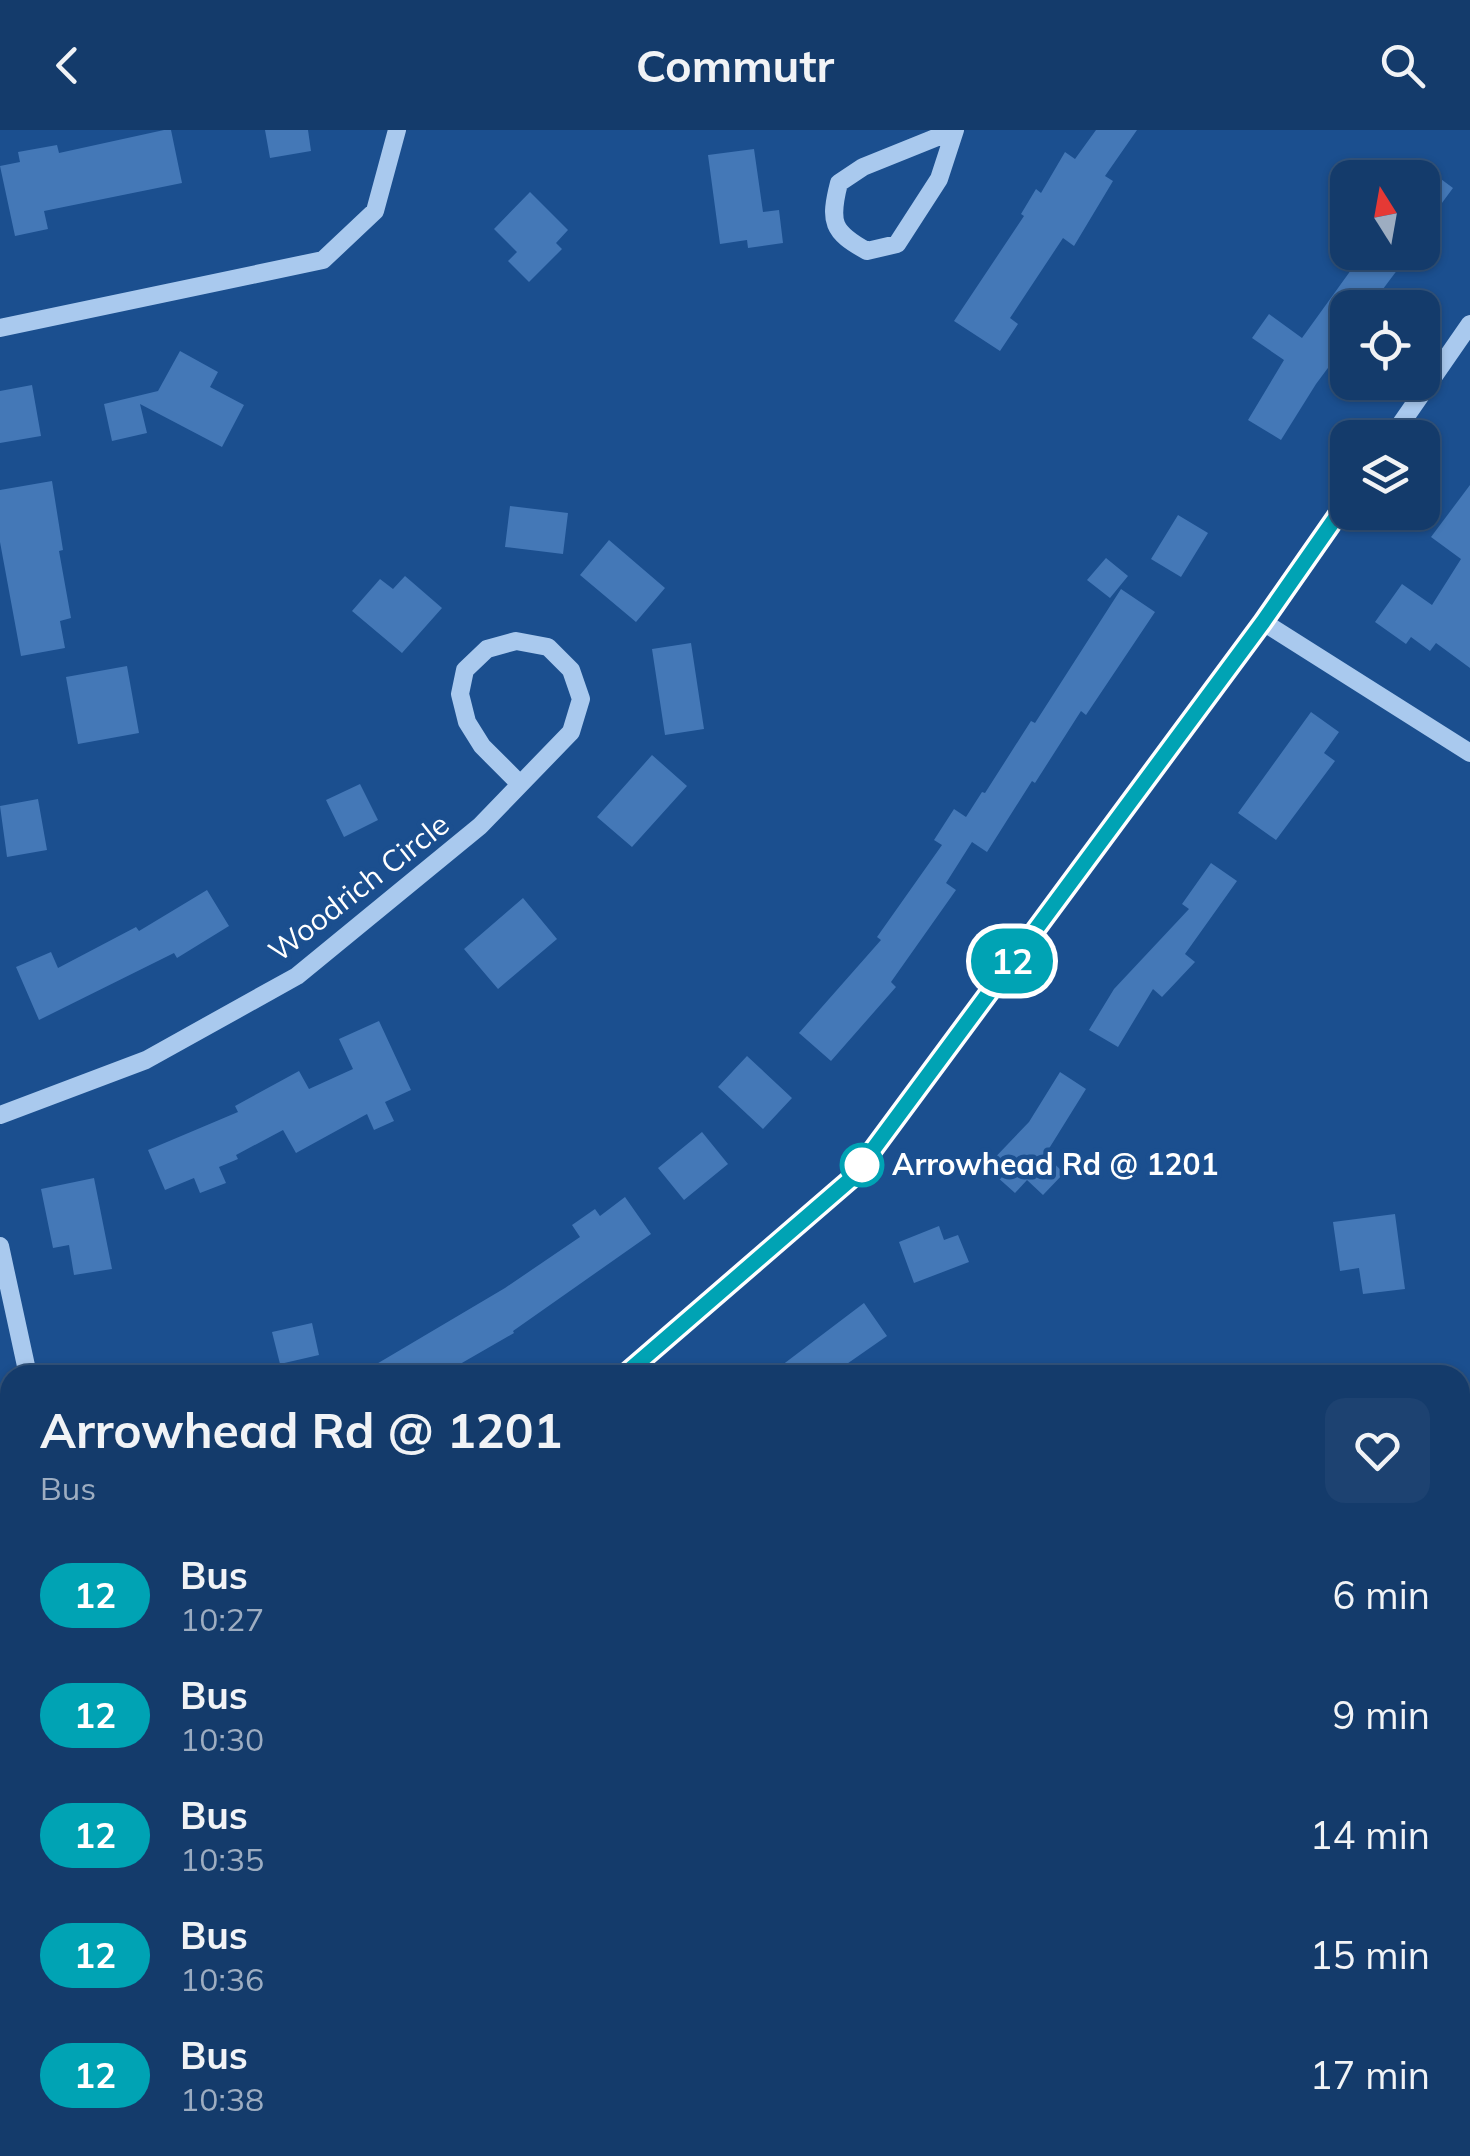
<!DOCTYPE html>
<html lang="en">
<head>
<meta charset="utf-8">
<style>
	:root { --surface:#143b6b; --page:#1d4271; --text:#f1f3f6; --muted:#9dadc1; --line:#33557e }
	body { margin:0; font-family:Mulish,sans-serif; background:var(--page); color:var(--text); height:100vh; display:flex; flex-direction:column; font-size:38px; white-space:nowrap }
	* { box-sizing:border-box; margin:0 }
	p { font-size:32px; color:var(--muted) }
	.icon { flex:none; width:55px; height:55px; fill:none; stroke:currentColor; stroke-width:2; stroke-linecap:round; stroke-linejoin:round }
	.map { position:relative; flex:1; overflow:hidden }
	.drawer { position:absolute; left:0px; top:1235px; width:1470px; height:792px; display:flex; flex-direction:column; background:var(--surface); border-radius:30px 30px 0 0; box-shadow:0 2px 8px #0004,0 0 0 2px var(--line) }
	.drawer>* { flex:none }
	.badge { padding:0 20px; border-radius:32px; font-size:35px; line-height:65px }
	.needle { width:65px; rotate:349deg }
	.fabs { position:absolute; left:1330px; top:30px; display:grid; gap:20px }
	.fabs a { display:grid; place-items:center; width:110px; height:110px; border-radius:20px; background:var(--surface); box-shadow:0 2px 8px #0004,0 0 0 2px var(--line); font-size:50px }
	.map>.badge { position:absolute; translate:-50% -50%; box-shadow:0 0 0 5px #fff }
	.round { display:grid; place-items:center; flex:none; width:105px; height:105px; border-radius:20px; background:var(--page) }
	.summary { display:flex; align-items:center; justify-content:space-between; height:170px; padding:0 40px }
	h1 { font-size:48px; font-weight:700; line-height:75px }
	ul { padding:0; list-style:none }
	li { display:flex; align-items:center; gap:30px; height:120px; padding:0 40px }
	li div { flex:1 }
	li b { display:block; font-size:38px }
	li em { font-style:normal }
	li .badge { min-width:110px; font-weight:700; text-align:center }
	header { display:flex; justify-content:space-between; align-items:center; height:130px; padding:0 40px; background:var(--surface); font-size:45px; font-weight:700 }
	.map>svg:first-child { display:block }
</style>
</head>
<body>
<header><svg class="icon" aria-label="back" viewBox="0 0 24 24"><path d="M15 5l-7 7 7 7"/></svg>Commutr<svg class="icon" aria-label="search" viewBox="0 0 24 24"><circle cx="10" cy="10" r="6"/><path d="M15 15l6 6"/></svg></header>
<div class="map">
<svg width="1470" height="2026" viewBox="0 0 1470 2026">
	<rect width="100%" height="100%" fill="#1b4f8f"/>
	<path fill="#4478b7" d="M 164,0 L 171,0 L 182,53 L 44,81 L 48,99 L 15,106 L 0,36 L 20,32 L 18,22 L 57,15 L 59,23 Z
		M 265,0 L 308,0 L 311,21 L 270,28 Z
		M 1096,0 L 1137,0 L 1105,46 L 1113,51 L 1074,116 L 1063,108 L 1010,188 L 1018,194 L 1000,221 L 954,191 L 1024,86 L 1021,84 L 1036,59 L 1041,63 L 1065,22 L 1075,29 Z
		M 754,19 L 763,82 L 779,80 L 783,113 L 748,118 L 747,110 L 720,114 L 708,25 Z
		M 1422,35 L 1453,58 L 1422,100 Z
		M 530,62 L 568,100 L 556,113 L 562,119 L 529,152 L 508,131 L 517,122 L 494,99 Z
		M 1364,122 L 1392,122 L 1404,131 L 1374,171 L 1366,165 L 1357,178 L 1348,178 L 1348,211 L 1316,254 L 1281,310 L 1248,290 L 1284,230 L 1252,208 L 1269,184 L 1302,208 Z
		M 180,221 L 218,242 L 210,257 L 244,275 L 222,317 L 140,274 L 147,303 L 112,311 L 104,274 L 158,261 Z
		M 32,255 L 41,306 L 0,313 L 0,261 Z
		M 52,351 L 63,420 L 59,421 L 71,488 L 60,491 L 65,518 L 21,526 L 0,412 L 0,360 Z
		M 1470,355 L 1470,538 L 1436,513 L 1430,521 L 1411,507 L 1406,514 L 1375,492 L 1402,454 L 1432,475 L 1461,429 L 1431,407 Z
		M 510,376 L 568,383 L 563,424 L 505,417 Z
		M 1178,385 L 1208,403 L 1181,447 L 1151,429 Z
		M 609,410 L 665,458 L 636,492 L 580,445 Z
		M 1106,428 L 1128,446 L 1110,468 L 1087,450 Z
		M 405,446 L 442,478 L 402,523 L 352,481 L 380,449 L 393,459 Z
		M 1121,459 L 1155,482 L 1086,585 L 1081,581 L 1035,653 L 1032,651 L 987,722 L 972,712 L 946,753 L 956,760 L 891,852 L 896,857 L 831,931 L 799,903 L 881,810 L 877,807 L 942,715 L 934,710 L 954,679 L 966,687 L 982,662 L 985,663 L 1031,591 L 1035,593 Z
		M 691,513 L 704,599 L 665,605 L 652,519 Z
		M 127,536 L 139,603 L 78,614 L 66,547 Z
		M 1311,582 L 1339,602 L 1324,623 L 1335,631 L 1276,710 L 1238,683 Z
		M 652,625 L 687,656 L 632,717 L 597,687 Z
		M 360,654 L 378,690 L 344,707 L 326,670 Z
		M 38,669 L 47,720 L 7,727 L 0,676 Z
		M 1211,733 L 1237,751 L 1185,824 L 1195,832 L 1162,867 L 1153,859 L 1118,917 L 1089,900 L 1114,859 L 1189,779 L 1182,774 Z
		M 207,760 L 229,796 L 177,828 L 174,823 L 39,890 L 16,837 L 51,822 L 58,838 L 136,797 L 139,801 Z
		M 523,768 L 557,809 L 498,859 L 464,819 Z
		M 379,891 L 411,960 L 385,972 L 394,991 L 374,1000 L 367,984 L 296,1023 L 283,1000 L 236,1025 L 238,1029 L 219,1037 L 226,1053 L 200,1063 L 194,1048 L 165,1060 L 148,1020 L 238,982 L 235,976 L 299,941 L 309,959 L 353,939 L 339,909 Z
		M 747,926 L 792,968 L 763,999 L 718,957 Z
		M 1060,942 L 1086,959 L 1045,1025 L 1064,1043 L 1043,1065 L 1027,1050 L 1015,1063 L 986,1037 L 1029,992 Z
		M 702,1002 L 728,1034 L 684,1070 L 658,1038 Z
		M 94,1048 L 112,1139 L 74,1145 L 69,1115 L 53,1118 L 41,1059 Z
		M 625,1067 L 651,1104 L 513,1201 L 514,1203 L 441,1245 L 358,1245 L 505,1158 L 580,1107 L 572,1095 L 595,1079 L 600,1086 Z
		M 1395,1084 L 1405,1159 L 1363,1164 L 1359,1138 L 1340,1141 L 1333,1092 Z
		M 939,1096 L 944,1110 L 958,1105 L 969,1132 L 914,1153 L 899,1112 Z
		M 864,1173 L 887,1206 L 831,1245 L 769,1245 Z
		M 312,1193 L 319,1225 L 280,1234 L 272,1202 Z"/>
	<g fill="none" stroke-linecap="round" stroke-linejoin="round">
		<path stroke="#a9c9ee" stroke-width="18" d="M 955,0 L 939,49 L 897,114 L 867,121 C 832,102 829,92 839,53 L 863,37 Z
			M 0,198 L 323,130 L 375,81 L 397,0
			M 1391,308 L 1470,194
			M 1263,492 L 1470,623
			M 0,985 L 146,930 L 297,846 L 480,696 L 571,602 L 581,569 L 571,540 L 548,517 L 516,511 L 487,519 L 465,540 L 460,564 L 467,592 L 482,616 L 519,653
			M 0,1116 L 28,1245
			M 624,1245 L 852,1048 L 1263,492 L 1348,370
			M 0,1513 L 10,1511
			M 0,1601 L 10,1600
			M 0,1876 L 10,1871
			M 1280,2018 L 1282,2026"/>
	</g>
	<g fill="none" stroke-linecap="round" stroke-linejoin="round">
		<defs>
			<path id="line" d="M 624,1245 L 852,1048 L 1263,492 L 1348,370"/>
		</defs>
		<use href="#line" stroke="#fff" stroke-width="22"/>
		<use href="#line" stroke="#00a3b4" stroke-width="15"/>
	</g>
	<circle fill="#fff" stroke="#00a3b4" stroke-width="5" cx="862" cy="1035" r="20"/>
	<g text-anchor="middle" stroke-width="9" stroke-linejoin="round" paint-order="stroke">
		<g font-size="30" fill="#fff" stroke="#1b4f8f">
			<text transform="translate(359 758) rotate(-38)" y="10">Woodrich Circle</text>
		</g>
		<g font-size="30" font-weight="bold" fill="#fff" stroke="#1b4f8f" text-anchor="start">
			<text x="892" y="1045">Arrowhead Rd @ 1201</text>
		</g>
	</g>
</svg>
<div class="fabs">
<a><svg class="needle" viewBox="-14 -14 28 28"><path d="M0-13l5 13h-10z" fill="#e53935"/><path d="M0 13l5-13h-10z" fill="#9dadc1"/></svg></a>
<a><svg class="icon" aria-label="locate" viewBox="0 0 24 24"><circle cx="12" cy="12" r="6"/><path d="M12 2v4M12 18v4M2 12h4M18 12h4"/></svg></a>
<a><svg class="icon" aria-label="layers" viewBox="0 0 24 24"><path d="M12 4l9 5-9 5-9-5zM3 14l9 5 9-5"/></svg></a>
</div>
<b class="badge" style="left:1012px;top:831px;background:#00a3b4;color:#fff">12</b>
<section class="drawer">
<div class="summary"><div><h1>Arrowhead Rd @ 1201</h1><p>Bus</p></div><a class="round"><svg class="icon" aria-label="heart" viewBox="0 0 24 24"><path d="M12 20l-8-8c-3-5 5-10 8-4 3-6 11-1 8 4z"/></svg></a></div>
<ul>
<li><span class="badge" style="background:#00a3b4;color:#fff">12</span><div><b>Bus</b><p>10:27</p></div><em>6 min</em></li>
<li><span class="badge" style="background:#00a3b4;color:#fff">12</span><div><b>Bus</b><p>10:30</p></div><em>9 min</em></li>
<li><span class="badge" style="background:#00a3b4;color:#fff">12</span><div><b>Bus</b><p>10:35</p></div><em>14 min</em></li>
<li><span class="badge" style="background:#00a3b4;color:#fff">12</span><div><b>Bus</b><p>10:36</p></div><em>15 min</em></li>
<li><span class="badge" style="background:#00a3b4;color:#fff">12</span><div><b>Bus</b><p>10:38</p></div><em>17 min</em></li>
</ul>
</section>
</div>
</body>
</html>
